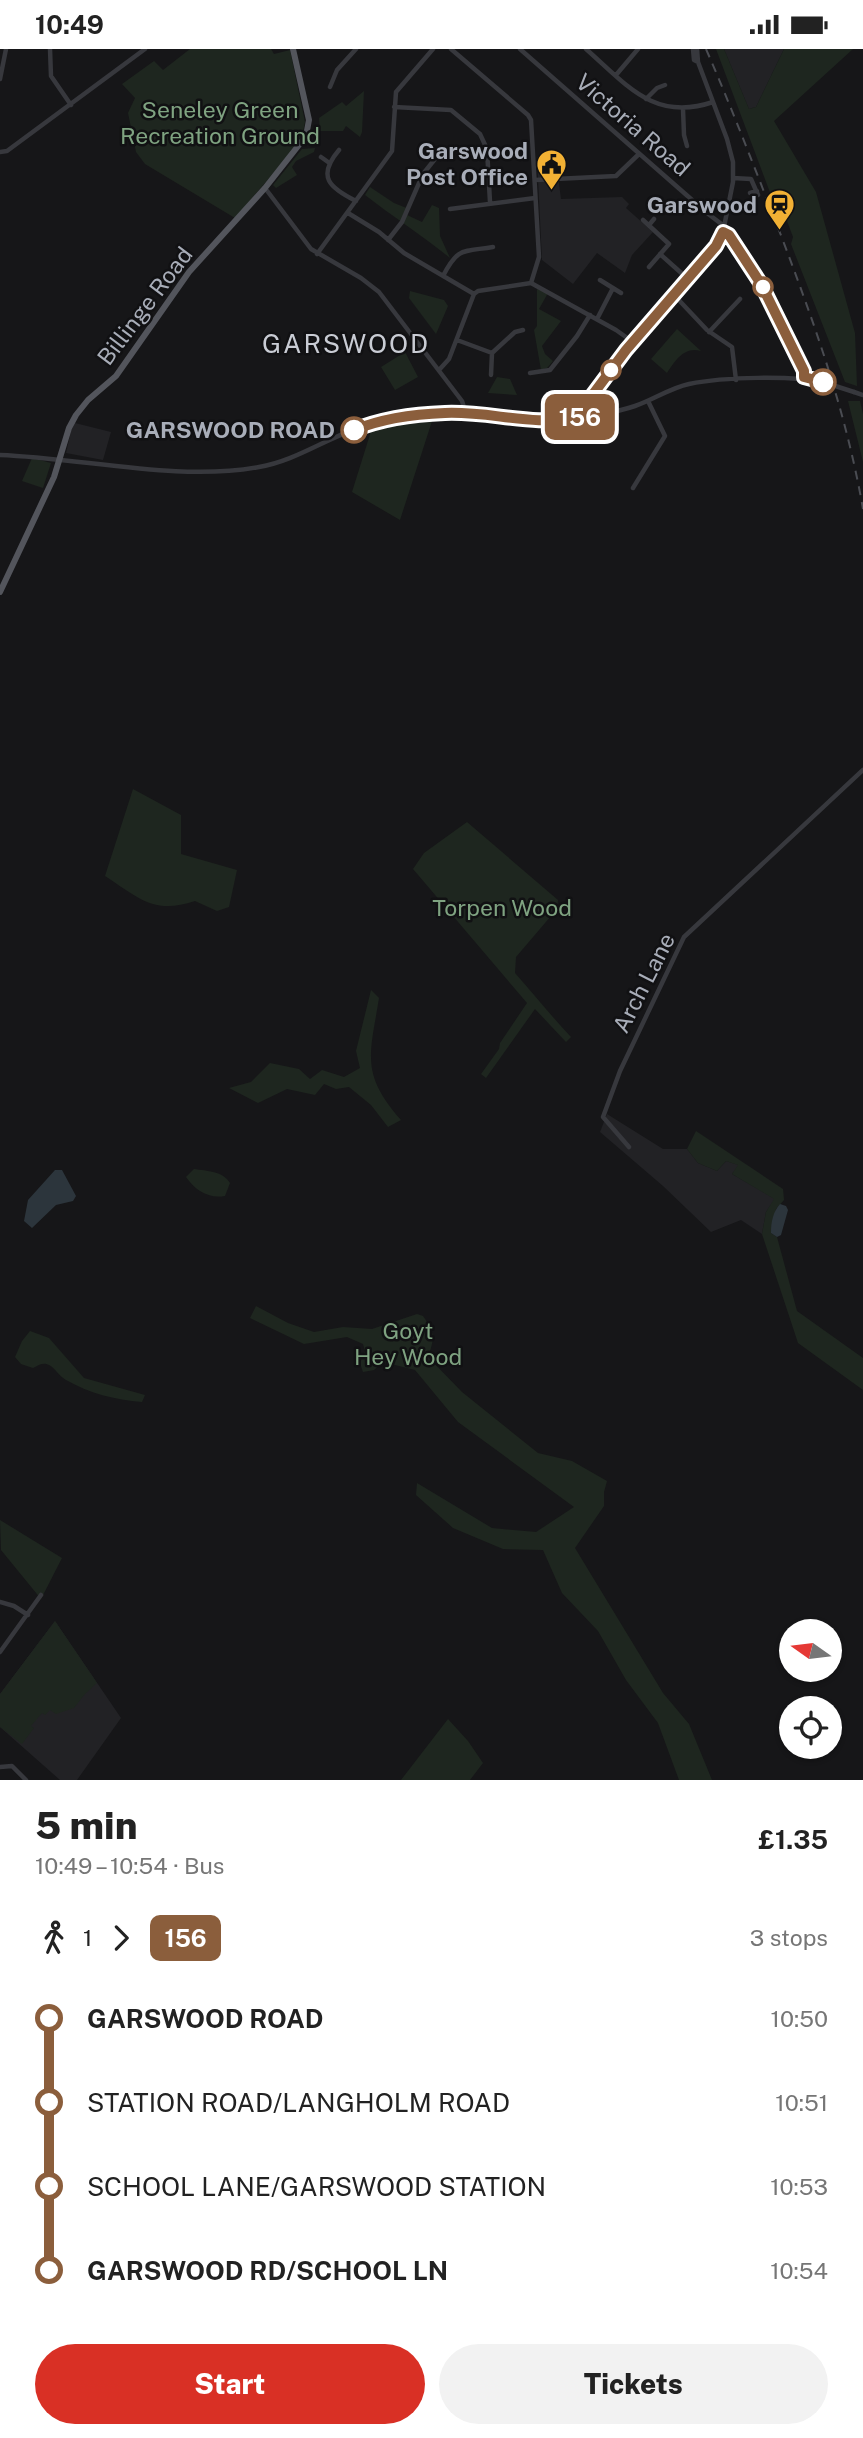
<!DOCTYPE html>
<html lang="en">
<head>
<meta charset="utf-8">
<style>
	:root { --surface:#fff; --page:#f2f2f2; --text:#222; --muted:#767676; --accent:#d93025 }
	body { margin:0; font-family:"Public Sans",sans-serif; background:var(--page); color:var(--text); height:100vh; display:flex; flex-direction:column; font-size:26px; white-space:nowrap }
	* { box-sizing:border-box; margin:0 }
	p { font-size:23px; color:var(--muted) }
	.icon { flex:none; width:38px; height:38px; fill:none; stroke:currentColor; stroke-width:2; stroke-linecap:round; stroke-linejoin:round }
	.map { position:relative; height:1731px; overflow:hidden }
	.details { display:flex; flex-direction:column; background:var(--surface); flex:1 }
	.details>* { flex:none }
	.badge { padding:0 14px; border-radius:10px; font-size:24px; line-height:46px }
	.needle { width:46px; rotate:284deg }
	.buttons { position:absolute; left:779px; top:1570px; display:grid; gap:14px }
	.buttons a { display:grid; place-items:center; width:63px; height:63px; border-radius:50%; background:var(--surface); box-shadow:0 2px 5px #0004; font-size:35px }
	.map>.badge { position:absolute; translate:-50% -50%; box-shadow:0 0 0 4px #fff }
	.legs { display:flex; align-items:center; gap:10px; height:77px; padding:0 35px; font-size:23px }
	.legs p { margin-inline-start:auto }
	.head { display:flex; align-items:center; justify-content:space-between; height:119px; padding:0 35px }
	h1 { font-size:38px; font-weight:800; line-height:52px }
	.action { display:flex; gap:14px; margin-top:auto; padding:14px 35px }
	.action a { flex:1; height:80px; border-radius:42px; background:var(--accent); color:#fff; font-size:28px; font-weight:800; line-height:80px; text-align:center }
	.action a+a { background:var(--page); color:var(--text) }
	ul { padding:0 35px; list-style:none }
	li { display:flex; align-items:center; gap:24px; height:84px; font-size:26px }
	li i { display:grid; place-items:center; width:10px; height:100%; margin:0 9px; background:currentColor }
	li i::after { content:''; width:18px; height:18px; margin:-9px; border:5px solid; border-radius:50%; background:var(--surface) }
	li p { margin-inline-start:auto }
	li:first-child i { background:linear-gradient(#0000 50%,currentColor 0) }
	li:last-child i { background:linear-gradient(currentColor 50%,#0000 0) }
	.status { display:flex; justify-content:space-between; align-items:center; height:49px; padding:0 35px; background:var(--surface); direction:ltr }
	.status svg { height:19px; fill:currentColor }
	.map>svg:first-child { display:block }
</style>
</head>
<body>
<div class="status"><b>10:49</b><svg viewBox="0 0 49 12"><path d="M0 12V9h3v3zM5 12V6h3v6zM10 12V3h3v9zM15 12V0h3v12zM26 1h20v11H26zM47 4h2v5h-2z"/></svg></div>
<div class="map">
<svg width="863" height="1731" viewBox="0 0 863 1731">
	<rect width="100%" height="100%" fill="#161618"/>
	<path fill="#222225" d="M 724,0 L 784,0 L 756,58 L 749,60 Z
		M 537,108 L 550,109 L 551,127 L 558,127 L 561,150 L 622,148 L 629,155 L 626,159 L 653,183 L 632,206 L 625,224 L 597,204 L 573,235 L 542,211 Z
		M 75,374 L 111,383 L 103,411 L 66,404 L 71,382 Z
		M 607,1065 L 663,1100 L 687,1100 L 698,1114 L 717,1122 L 726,1112 L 739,1116 L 732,1125 L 775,1150 L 766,1163 L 762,1185 L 741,1171 L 711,1183 L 663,1137 L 600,1083 Z
		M 55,1572 L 121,1669 L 77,1731 L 60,1731 L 0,1678 L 0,1645 Z"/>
	<path fill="#1e261f" d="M 190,0 L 271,0 L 274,5 L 290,1 L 305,73 L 301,92 L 235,169 L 145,115 L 136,103 L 128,64 L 135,49 L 122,35 L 154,12 L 163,21 Z
		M 716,0 L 724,0 L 749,60 L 756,58 L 784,0 L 853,0 L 774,72 L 816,143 L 855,284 L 857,337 L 845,333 L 791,195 L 793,188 L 781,156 L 774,154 Z
		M 364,42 L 362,83 L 360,88 L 346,77 L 343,82 L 320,82 L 319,69 L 342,53 L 346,57 Z
		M 315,99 L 314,103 L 296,112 L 292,118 L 297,126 L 276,139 L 273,136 L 302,100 Z
		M 370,138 L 394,154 L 409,160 L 407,166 L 422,173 L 432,156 L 439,159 L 440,187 L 450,209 C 422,186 393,168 365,146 Z
		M 537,240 L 548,244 L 539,260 L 561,272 L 542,297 L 545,305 L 553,312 L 547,319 L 541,321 L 534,281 L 537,277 Z
		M 410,242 L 444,251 L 448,257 L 436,285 L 409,249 Z
		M 677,280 L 701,302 C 684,297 675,312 667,324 L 651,310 Z
		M 405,303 L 418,328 L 395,341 L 381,318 Z
		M 497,328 L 510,330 L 517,346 L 488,344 Z
		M 848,352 L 860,352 L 863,365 L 863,413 Z
		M 434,366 L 400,471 L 352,443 L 372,379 Z
		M 32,409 L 51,414 L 43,439 L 22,432 Z
		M 133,740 L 181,766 L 181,805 L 237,821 L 229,858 L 217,862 L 195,852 C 154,866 139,849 105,827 Z
		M 467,773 L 558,851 L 557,860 L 516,908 L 515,924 C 534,945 551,967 571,988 L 566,993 L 535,960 L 486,1029 L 481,1025 L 499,1000 L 500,994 L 527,954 L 413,820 L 424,804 Z
		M 371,941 L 379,949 C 370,1006 360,1024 401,1071 L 388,1078 L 371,1056 L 349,1038 L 336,1040 L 324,1035 L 315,1046 L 287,1040 L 258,1054 L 229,1039 L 251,1033 L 270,1014 L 299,1020 L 310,1030 L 322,1021 L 344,1028 L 360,1019 L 356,1002 Z
		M 696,1082 L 783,1140 L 784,1151 L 776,1160 L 771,1184 L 777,1188 L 797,1262 L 863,1309 L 863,1341 L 798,1294 L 762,1185 L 766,1163 L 774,1150 L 732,1125 L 738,1116 L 726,1112 L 717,1122 L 698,1114 L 687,1100 Z
		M 194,1120 C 207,1122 223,1122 230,1134 L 225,1147 C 208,1150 195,1141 186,1128 Z
		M 256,1257 L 288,1274 L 314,1283 L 343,1278 L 372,1280 L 417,1265 L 423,1267 C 435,1284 435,1288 428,1308 L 462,1343 L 538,1404 L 572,1412 L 607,1432 L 604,1443 L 604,1457 L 575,1499 L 663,1644 L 689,1675 L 712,1731 L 679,1731 L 658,1674 L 626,1631 L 598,1582 L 562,1544 L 543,1501 L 503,1500 L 453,1479 L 416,1446 L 417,1434 L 492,1479 L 536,1483 L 574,1458 L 458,1373 L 415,1321 L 383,1313 L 374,1321 L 363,1323 L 360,1314 L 365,1302 L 363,1295 L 347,1288 L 304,1295 L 250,1269 Z
		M 30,1282 L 49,1289 L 84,1329 L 145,1346 L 142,1353 C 115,1351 89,1344 66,1331 C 59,1327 55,1319 49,1316 C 43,1313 39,1316 33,1319 L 21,1315 L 15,1308 L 22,1292 Z
		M 0,1471 L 62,1509 L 41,1550 L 1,1501 Z
		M 55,1572 L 97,1634 L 85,1645 L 74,1659 L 56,1665 L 50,1661 L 45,1666 L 42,1664 L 31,1677 L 34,1679 L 22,1695 L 0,1678 L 0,1645 Z
		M 448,1670 L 468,1692 L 483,1714 L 470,1731 L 401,1731 Z"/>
	<path fill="#2c353c" d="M 55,1121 L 62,1121 L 76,1147 L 73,1152 L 56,1156 L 32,1179 L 24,1172 L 28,1151 Z
		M 780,1155 L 786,1157 L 788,1161 L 781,1186 L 777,1188 L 771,1184 C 771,1173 773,1163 780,1155 Z"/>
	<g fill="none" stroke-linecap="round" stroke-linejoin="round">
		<path stroke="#37383d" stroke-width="4.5" d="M 50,0 L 51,27 L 71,56
			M 451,0 L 528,66 L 531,71 L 539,208 L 531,234
			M 520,0 L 707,164 L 724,177
			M 586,0 C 627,36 654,73 713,53
			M 693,0 L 694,11 L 698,13
			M 616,26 L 638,0
			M 0,30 L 6,0
			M 330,38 L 337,21 L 356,0
			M 646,50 L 657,39 L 665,36
			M 394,58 L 451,61 L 480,85 L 487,100 L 490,153
			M 683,60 L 684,86 L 687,97
			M 339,101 C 316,128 330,139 356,152
			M 0,103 L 7,102 L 145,0
			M 321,108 L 328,113
			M 733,129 L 751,130 L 758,146
			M 535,131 L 616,127 L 639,105
			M 265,139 L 311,200 L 361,229 L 379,243 L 462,352 L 466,365
			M 750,144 L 757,142
			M 450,160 L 535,149
			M 348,164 L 379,183 L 404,204 L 474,245
			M 643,171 L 669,195 L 649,218
			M 649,176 L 654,170
			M 723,183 L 729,186 L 761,235 L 804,322 L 804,328
			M 388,191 L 402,173 L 423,125 L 439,105
			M 317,205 L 392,102 L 396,43 L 433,0
			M 660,205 L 688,230
			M 443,227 C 458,198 462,203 493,198
			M 600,231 L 621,244
			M 675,247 L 707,281 L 732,298 L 736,331
			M 597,270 L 613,239
			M 709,283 L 740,250
			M 457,291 L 492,304 L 515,283 L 523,281
			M 439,321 L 449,310 L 474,245 L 478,242 L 531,234 L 616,281 L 633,293
			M 530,324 L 550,321 L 577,287 L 590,266
			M 491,326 L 492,304
			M 854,343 L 863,346
			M 581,368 L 582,360 L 626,301 L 715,197 L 723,183 L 733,133 L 733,113 L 727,90 L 698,13 L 697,0
			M 0,406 C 83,409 178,433 259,418 C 300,411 333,384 372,375 C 395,369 422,364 446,364 C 483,363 520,377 557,372 C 582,369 611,365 635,357 C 653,351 670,339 689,335 C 723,328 793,326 826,334
			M 633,439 L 665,387 L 648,352
			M 629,1098 L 603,1068 L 620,1022 L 684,888 L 863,721
			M 0,1553 L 14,1557 L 28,1566
			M 0,1603 L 41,1546
			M 0,1718 L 12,1717 L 26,1731"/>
		<path stroke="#53555c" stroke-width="6" d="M 0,543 L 54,428 L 69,379 L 76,366 L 88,351 L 116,327 L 189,223 L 265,139 L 306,87 L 309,71 L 293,0"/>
		<path stroke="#4a4c52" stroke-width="2" stroke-dasharray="9 7" stroke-linecap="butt" d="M 706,0 C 733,62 757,125 782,189 C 816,279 846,363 863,460"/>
		<path stroke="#37383d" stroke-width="4.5" d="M 826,334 L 854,343"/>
	</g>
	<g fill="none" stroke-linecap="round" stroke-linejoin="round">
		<defs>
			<path id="line-1" d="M 354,381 C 381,370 416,365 445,364 C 493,362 530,378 581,368 L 582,360 L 626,301 L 716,197 L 723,183 L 729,186 L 761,235 L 804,322 L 804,328 L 823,333"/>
		</defs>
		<use href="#line-1" stroke="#fff" stroke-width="16"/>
		<use href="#line-1" stroke="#8b5e3c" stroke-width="10"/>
	</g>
	<defs>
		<symbol id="civic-pin" viewBox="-11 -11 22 30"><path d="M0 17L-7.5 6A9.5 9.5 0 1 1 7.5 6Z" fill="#f2b134" stroke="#111113"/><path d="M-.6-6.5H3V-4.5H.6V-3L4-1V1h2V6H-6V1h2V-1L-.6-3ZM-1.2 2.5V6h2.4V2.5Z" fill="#111"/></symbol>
		<symbol id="station-pin" viewBox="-11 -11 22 30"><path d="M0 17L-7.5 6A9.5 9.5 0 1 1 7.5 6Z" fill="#f2b134" stroke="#111113"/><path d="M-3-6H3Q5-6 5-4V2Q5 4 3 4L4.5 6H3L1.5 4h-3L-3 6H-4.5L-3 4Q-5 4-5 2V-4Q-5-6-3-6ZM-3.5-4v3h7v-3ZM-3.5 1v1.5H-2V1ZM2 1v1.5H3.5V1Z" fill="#111"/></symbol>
	</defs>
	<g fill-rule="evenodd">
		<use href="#civic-pin" x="534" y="98" width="35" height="47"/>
		<use href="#station-pin" x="762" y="138" width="35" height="47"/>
	</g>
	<g fill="#fff" stroke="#8b5e3c" stroke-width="3.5">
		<circle cx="763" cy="238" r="9"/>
		<circle cx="611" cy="321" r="9"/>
		<circle cx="823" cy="333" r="12"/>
		<circle cx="354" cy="381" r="12"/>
	</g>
	<g text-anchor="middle" stroke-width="5" stroke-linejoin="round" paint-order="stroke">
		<g font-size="23" fill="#7fa381" stroke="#111113">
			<text x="220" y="69">Seneley Green<tspan x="220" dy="26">Recreation Ground</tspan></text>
			<text x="502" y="867">Torpen Wood</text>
			<text x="408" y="1290">Goyt<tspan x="408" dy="26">Hey Wood</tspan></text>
		</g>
		<g font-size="23" fill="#a8adb8" stroke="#111113">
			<text transform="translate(633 76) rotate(41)" y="8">Victoria Road</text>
			<text transform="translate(145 257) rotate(-53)" y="8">Billinge Road</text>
			<text transform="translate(644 934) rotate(-63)" y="8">Arch Lane</text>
		</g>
		<g font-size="23" font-weight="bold" fill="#a8adb8" stroke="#111113" text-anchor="end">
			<text x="528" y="110">Garswood<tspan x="528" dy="26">Post Office</tspan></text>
			<text x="757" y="164">Garswood</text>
		</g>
		<g font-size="23" font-weight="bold" fill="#a8adb8" stroke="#111113" text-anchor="end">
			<text x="335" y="389">GARSWOOD ROAD</text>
		</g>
		<g font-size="26" letter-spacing="2" fill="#c9ccd4" stroke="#111113">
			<text x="346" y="304">GARSWOOD</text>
		</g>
	</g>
</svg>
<div class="buttons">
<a><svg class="needle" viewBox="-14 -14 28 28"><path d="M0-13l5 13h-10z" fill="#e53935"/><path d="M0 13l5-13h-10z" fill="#767676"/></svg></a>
<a><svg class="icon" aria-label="locate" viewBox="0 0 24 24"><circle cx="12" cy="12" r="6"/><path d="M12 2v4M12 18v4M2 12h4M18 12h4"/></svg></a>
</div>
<b class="badge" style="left:580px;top:368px;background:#8b5e3c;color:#fff">156</b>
</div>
<section class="details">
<div class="head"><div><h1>5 min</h1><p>10:49 – 10:54 · Bus</p></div><b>£1.35</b></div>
<div class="legs"><svg class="icon" aria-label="walk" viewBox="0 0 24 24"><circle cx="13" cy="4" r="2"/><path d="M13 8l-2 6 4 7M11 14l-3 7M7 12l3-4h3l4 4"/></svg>1<svg class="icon" aria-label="forward" viewBox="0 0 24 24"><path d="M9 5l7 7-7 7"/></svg><b class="badge" style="background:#8b5e3c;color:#fff">156</b><p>3 stops</p></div>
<ul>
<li><i style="color:#8b5e3c"></i><b>GARSWOOD ROAD</b><p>10:50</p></li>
<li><i style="color:#8b5e3c"></i><span>STATION ROAD/LANGHOLM ROAD</span><p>10:51</p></li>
<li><i style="color:#8b5e3c"></i><span>SCHOOL LANE/GARSWOOD STATION</span><p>10:53</p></li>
<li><i style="color:#8b5e3c"></i><b>GARSWOOD RD/SCHOOL LN</b><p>10:54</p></li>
</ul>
<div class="action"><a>Start</a><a>Tickets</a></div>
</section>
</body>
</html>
